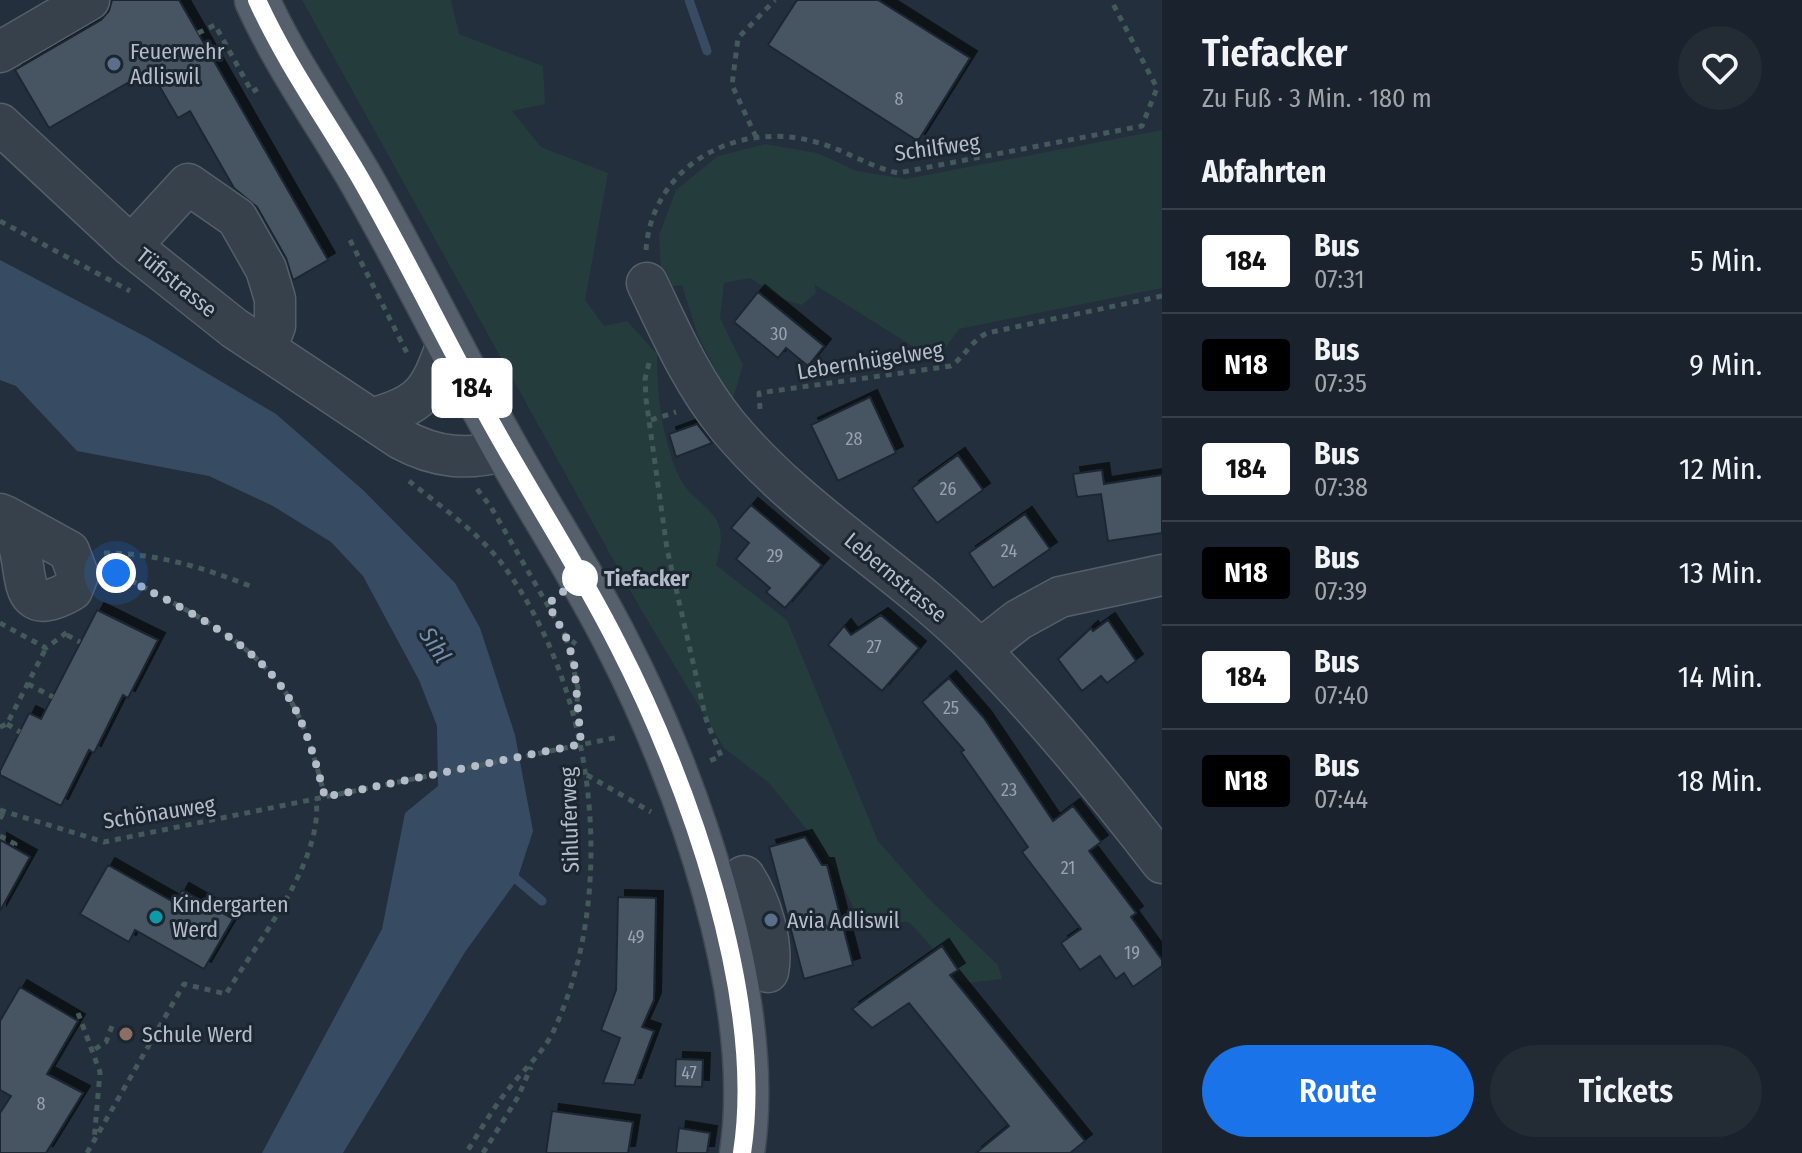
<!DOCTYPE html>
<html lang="de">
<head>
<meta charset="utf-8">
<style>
	:root { --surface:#1a232d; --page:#232b35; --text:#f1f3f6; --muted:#9fa4aa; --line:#384049; --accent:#1a73e8 }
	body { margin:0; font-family:"Fira Sans Condensed",sans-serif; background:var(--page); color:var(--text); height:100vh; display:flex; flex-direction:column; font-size:30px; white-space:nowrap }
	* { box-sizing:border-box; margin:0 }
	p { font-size:26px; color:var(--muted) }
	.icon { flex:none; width:44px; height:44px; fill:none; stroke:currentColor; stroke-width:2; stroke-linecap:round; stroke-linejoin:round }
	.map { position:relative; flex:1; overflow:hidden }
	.side { display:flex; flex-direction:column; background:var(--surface); width:640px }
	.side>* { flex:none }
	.badge { padding:0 16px; border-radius:6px; font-size:28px; line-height:52px }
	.you { position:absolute; width:40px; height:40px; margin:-20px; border:6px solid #fff; border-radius:50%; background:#1a73e8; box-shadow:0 0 0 12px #1a73e833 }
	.map>.badge { position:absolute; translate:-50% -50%; box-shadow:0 0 0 4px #fff }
	h2 { padding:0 40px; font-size:30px; line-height:72px }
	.round { display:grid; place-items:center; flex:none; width:84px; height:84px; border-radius:42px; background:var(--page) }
	.headline { display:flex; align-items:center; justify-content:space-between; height:136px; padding:0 40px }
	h1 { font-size:38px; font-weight:600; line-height:60px }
	.cta { display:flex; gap:16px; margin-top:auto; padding:16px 40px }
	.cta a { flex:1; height:92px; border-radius:48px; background:var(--accent); color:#fff; font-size:32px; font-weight:600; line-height:92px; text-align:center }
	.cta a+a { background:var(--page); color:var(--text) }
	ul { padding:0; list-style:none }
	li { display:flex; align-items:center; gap:24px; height:104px; padding:0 40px; border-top:2px solid var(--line) }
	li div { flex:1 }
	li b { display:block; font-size:30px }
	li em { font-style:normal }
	li .badge { min-width:88px; font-weight:700; text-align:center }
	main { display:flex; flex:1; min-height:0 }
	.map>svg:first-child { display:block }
</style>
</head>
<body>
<main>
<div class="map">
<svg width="1162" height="1153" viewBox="0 0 1162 1153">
	<defs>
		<filter id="shadow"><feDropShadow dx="7" dy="-7" stdDeviation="0" flood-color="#0009"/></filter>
	</defs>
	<rect width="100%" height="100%" fill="#232f3c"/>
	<path fill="#253c3d" d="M 302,0 L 451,0 L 459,34 L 543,66 L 545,104 L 512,111 L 541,147 L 608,173 L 585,300 L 604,326 L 627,321 L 657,354 C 657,394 661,431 676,470 C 693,513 735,504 716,565 L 787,620 L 878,841 L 929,899 L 998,965 L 1002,979 L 968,983 L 939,972 L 931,946 L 909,922 L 861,923 L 836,872 L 808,831 L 769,783 L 724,748 L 639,606 Z
		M 1162,130 L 1162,288 L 959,329 L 936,361 L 815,285 L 816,293 L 802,305 L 782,299 L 750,278 L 724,283 L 720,318 L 743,365 L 732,402 L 698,336 L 682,285 L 662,288 L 659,235 L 676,190 L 718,156 L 765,144 L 817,153 L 857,171 L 906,179 Z"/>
	<path fill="#374c63" d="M 0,260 L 148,338 L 276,414 L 363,490 L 455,583 L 480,628 L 515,735 L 533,831 L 517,880 L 465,952 L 343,1153 L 262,1153 L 382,929 L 405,813 L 438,786 L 437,726 L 419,680 L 363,576 L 331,542 L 273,506 L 209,476 L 77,451 L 16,386 L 0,380 Z"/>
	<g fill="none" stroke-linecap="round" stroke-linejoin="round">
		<path stroke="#374c63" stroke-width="9" d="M 689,0 L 707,51
			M 508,872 L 542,901"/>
	</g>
	<path fill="#475563" stroke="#1e2833" stroke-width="2" filter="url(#shadow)" d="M 112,0 L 179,0 L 328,260 L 293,280 L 286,258 L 257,207 L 234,188 L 190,111 L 178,118 L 150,70 L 49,128 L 15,70 L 101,20 L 109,11 Z
		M 797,0 L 878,0 L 970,58 L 918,141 L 768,45 Z
		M 758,292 L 824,346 L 808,366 L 786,348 L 778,358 L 734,322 Z
		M 870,397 L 896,453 L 838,481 L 811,425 Z
		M 697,424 L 712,443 L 676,457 L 669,434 Z
		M 958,455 L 983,490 L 937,523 L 912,488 Z
		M 1102,470 L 1104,484 L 1162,475 L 1162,533 L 1108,541 L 1101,494 L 1077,497 L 1073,474 Z
		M 751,505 L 822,565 L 785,608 L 766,592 L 770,588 L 736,559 L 749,543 L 731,528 Z
		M 1025,514 L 1050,549 L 993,588 L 969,553 Z
		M 97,610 L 158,640 L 128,698 L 123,695 L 94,753 L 89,750 L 61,806 L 0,775 L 0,771 L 29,713 L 41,719 Z
		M 881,615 L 919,648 L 882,691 L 828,645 L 844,626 L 851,635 Z
		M 1108,620 L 1136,661 L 1107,683 L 1101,676 L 1082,691 L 1058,659 L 1091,628 L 1093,631 Z
		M 949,678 L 984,718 L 1053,821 L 1073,806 L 1101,842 L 1089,851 L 1136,913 L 1131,917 L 1162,960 L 1162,966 L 1133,987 L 1124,973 L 1116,979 L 1100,956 L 1080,970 L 1061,943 L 1081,929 L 1022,852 L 1028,847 L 961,752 L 964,750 L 922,702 Z
		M 805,837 L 822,865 L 827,865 L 853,965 L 804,979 L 769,847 Z
		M 0,840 L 30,857 L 0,911 Z
		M 108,865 L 175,903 L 182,890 L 233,919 L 204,969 L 135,930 L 129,942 L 80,914 Z
		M 618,897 L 656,898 L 654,1000 L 642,1027 L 654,1031 L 634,1085 L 603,1083 L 620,1038 L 601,1030 L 616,990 Z
		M 942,946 L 958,970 L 950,975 L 1085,1141 L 1070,1153 L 976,1153 L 1009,1126 L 909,1003 L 872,1028 L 852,1009 Z
		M 20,987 L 78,1021 L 47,1074 L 83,1093 L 46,1153 L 0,1153 L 0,1113 L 11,1096 L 0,1090 L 0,1021 Z
		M 676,1059 L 703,1060 L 702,1087 L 675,1086 Z
		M 552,1111 L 633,1122 L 628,1153 L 546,1153 Z
		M 679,1128 L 710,1133 L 707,1153 L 676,1153 Z"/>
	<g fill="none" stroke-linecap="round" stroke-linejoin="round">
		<defs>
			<path id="minor" d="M 0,52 L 89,0
				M 0,124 L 131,246 L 234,328 L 401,439 C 436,458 468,461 506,450
				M 131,246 L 188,184 L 237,218 L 266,269 L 275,299 L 275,326 L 266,349
				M 647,283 C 671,333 692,382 727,425 C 799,513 902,570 981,651 C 1046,717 1105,789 1162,863
				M 371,419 C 423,404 429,393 447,344
				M 0,514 L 7,517 L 69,551 L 78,575 L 72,590 C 18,622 28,575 19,546 C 17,536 11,527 7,517
				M 980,650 L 1018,620 L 1060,597 L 1162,575
				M 744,876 C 760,900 774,943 768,972"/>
			<path id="major" d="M 257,0 C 285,62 325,118 359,176 C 409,263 453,353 501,440 C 539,509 583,575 618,645 C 688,781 765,1000 742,1153"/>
		</defs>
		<use href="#minor" stroke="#555f6a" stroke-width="43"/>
		<use href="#major" stroke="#404a55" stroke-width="47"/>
		<path stroke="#43595a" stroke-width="5" stroke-dasharray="6 6" stroke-linecap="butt" d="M 198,33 L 215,25 L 252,92 L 262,86
			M 756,137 L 732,85 L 738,38 L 775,0
			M 0,221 L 130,291
			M 350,240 L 407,353
			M 646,250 C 652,167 734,121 812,141 C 842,148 867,166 898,173 L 1142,126 L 1157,88 L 1111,0
			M 649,363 L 645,379 L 646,399 L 667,549 L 706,719 L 721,756 L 707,762
			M 760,409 L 759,393 L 951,366 C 965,356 971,341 987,333 L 1162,296
			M 651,420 L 676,412
			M 409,481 C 439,505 476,531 500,561 C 595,685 620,888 554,1030 C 544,1052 525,1068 510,1087 C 493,1108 480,1131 466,1153
			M 477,489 L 491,507 L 566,637 L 576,644
			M 104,553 C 155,553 202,567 250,586
			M 110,569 C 172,604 251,635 289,698 C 307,728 316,763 325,797
			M 0,623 L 46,648 L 70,630
			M 67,635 L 80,642
			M 566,637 L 578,688 L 576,717
			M 28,684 L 53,697
			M 7,724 L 20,732
			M 0,727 L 7,724 L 46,648
			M 587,775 L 651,812
			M 0,810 L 104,842 L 619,737
			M 0,819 L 4,811
			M 0,836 L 15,844 L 13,847
			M 78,1013 L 100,1072 L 94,1141
			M 95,1049 L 106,1042 L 114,1021
			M 87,1153 L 184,984 L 226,994 C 257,942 324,861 316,799
			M 483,1153 L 518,1097 L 531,1067"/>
		<use href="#minor" stroke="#37414c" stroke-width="40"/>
		<use href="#major" stroke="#55606c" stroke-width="44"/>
	</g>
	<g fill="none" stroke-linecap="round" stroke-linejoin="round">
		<defs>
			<path id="line" d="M 257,0 C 285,62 325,118 359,176 C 406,257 446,342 492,424 C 533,498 580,569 618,645 C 688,781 766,999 742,1153"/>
		</defs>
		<use href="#line" stroke="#fff" stroke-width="18"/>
		<use href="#line" stroke="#fff" stroke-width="12"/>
		<path stroke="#b3bcc8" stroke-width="8" stroke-dasharray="0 14.4" d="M 116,573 C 176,606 252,637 289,698 C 307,728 316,763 325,797 L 581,744 L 574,662 L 566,637 L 548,604 L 580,578"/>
	</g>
	<g fill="#5c6f8a" stroke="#1c2631" stroke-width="3">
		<circle cx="114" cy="64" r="8"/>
		<circle cx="771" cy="920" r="8"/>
	</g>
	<circle fill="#fff" stroke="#fff" stroke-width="4" cx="580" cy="578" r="16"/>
	<circle fill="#0f9aa8" stroke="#1c2631" stroke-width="3" cx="156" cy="917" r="8"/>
	<circle fill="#8d6e63" stroke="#1c2631" stroke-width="3" cx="126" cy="1034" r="8"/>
	<g text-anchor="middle" stroke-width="6" stroke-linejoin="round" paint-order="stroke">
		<g font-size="18" fill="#98a2af">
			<text x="899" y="105">8</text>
			<text x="779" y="340">30</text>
			<text x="854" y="445">28</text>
			<text x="948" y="495">26</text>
			<text x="1009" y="557">24</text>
			<text x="775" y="562">29</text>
			<text x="874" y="653">27</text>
			<text x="951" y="714">25</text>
			<text x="1009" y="796">23</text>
			<text x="1068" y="874">21</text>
			<text x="636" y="943">49</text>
			<text x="1132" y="959">19</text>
			<text x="689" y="1079">47</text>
			<text x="41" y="1110">8</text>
		</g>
		<g font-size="22" fill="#b3bcc8" stroke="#1c2631" text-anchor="start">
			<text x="130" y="59">Feuerwehr<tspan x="130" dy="25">Adliswil</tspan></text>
			<text x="172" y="912">Kindergarten<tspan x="172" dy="25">Werd</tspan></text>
			<text x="787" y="928">Avia Adliswil</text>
			<text x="142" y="1042">Schule Werd</text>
		</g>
		<g font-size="22" fill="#b3bcc8" stroke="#1c2631">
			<text transform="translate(937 147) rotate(-8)" y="8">Schilfweg</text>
			<text transform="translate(177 282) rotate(39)" y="8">Tüfistrasse</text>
			<text transform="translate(870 360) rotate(-9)" y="8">Lebernhügelweg</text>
			<text transform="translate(896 577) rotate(40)" y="8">Lebernstrasse</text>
			<text transform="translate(159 812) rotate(-9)" y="8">Schönauweg</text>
			<text transform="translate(569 820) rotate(-92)" y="8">Sihluferweg</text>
		</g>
		<g font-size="22" font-weight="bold" fill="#b3bcc8" stroke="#1c2631" text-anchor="start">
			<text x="604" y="586">Tiefacker</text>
		</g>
		<g font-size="24" font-style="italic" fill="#738fab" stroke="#1c2631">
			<text transform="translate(435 645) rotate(57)" y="8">Sihl</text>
		</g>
	</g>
</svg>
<div class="you" style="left:116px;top:573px"></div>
<b class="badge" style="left:472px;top:388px;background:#fff;color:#111">184</b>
</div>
<section class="side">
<div class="headline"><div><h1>Tiefacker</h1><p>Zu Fuß · 3 Min. · 180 m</p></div><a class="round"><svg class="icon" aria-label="heart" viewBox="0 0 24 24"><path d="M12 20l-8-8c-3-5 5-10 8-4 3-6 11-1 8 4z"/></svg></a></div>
<h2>Abfahrten</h2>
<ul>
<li><span class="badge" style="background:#fff;color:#111">184</span><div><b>Bus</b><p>07:31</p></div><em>5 Min.</em></li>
<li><span class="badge" style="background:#000;color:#fff">N18</span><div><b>Bus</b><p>07:35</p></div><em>9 Min.</em></li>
<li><span class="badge" style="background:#fff;color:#111">184</span><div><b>Bus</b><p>07:38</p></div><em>12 Min.</em></li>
<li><span class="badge" style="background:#000;color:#fff">N18</span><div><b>Bus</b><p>07:39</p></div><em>13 Min.</em></li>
<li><span class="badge" style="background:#fff;color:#111">184</span><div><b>Bus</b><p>07:40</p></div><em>14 Min.</em></li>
<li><span class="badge" style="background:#000;color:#fff">N18</span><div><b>Bus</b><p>07:44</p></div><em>18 Min.</em></li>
</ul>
<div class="cta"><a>Route</a><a>Tickets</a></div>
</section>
</main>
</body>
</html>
